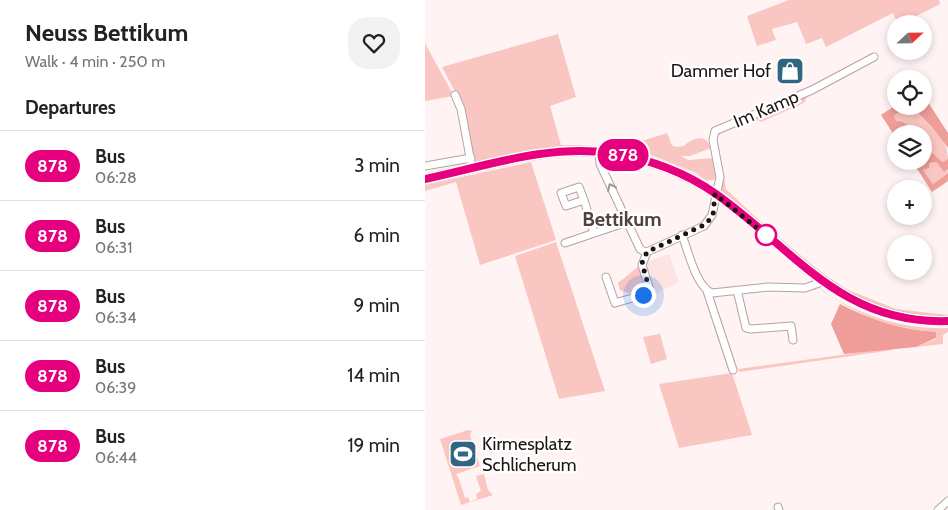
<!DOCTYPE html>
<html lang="en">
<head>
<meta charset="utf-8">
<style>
	:root { --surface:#fff; --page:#f2f2f2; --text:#222; --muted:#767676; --line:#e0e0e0 }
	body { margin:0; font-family:Cabin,sans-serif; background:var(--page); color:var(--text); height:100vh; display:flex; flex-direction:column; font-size:19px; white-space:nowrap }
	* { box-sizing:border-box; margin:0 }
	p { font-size:16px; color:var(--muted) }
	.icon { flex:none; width:28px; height:28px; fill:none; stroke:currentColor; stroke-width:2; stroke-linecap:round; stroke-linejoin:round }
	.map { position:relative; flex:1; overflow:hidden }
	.drawer { display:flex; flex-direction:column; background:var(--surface); width:425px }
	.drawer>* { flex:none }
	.badge { padding:0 10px; border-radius:16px; font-size:18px; line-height:32px }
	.needle { width:32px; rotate:68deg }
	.controls { position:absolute; left:462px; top:15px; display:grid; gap:10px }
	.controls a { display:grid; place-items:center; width:45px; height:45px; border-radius:50%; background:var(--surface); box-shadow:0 2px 8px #0003; font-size:25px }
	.you { position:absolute; width:25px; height:25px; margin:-12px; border:4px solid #fff; border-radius:50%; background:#1a73e8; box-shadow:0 0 0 8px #1a73e833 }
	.map>.badge { position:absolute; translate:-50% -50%; box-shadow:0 0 0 2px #fff }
	h2 { padding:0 25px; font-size:19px; line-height:45px }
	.round { display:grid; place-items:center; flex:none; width:52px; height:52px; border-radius:20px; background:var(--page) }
	.overview { display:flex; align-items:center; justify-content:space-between; height:85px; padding:0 25px }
	h1 { font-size:24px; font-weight:700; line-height:38px }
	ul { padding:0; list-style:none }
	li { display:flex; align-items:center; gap:15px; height:70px; padding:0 25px; border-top:1px solid var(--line) }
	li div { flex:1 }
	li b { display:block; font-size:19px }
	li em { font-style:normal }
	li .badge { min-width:55px; font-weight:700; text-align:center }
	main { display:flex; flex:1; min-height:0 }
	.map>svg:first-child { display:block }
</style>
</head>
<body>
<main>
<section class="drawer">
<div class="overview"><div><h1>Neuss Bettikum</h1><p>Walk · 4 min · 250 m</p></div><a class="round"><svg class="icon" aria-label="heart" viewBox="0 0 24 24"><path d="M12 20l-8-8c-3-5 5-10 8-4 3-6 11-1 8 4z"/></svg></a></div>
<h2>Departures</h2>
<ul>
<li><span class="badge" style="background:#e6007e;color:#fff">878</span><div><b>Bus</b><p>06:28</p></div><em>3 min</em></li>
<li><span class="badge" style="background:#e6007e;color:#fff">878</span><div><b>Bus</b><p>06:31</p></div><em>6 min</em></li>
<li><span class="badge" style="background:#e6007e;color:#fff">878</span><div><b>Bus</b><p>06:34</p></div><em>9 min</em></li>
<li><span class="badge" style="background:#e6007e;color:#fff">878</span><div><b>Bus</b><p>06:39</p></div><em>14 min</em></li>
<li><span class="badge" style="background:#e6007e;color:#fff">878</span><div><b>Bus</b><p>06:44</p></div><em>19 min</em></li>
</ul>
</section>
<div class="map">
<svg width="523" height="510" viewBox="0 0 523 510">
	<rect width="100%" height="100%" fill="#fff4f3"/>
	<path fill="#fde3e1" d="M 244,254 L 254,282 L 228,295 L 219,263 L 223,259 L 224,261 Z"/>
	<path fill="#fac6c1" d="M 364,0 L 514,0 L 515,4 L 476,24 L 473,24 L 468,13 L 401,47 L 397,38 L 381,44 L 372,22 L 347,29 L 351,40 L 332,46 L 322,16 Z
		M 133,34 L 151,97 L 125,106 L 136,145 L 156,145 L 156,148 L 122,149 L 52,164 L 49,163 L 37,105 L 17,67 Z
		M 0,43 L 2,47 L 29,96 L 0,101 Z
		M 384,94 L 379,103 L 336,122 L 331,119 L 297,132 L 292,137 L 301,189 L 340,226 L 398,274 L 421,289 L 471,309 L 523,315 L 523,318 L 470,313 L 413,289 L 297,194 L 290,134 L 335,114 L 337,119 L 377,102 L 375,96 Z
		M 488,107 C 503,119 523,139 523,159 L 517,162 L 499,156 L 499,134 L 487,134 L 486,128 L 471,121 L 469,116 L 480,108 Z
		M 242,133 C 248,145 243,148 259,146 C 264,141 276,134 282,141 C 284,143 284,146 286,148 L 265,156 L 256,156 L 263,160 L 287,158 L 291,161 L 290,179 C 282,183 277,178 271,173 L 229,156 L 202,150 L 204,145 Z
		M 106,162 L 131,240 L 55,265 L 31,182 L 0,191 L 0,185 Z
		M 511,162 L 519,172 L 523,169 L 523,173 L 508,184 L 498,170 L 504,168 L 504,163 Z
		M 131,242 L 180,391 L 134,399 L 90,256 Z
		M 214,266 C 216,271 219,277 220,282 C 221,298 203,294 195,290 L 193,283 Z
		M 392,287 C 401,292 409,299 418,303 C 450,320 487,330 523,328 L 523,332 L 518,335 L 518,344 L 491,347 L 511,339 L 511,332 C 464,328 430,314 392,287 Z
		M 235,334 L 242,359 L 226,364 L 218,337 Z
		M 467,348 L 468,350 L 314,372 L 313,369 Z
		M 307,373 L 327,435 L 254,448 L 234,384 Z
		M 43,430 L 47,431 L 45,435 L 55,466 L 31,474 L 34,479 L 40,498 L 43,497 L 45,502 L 52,499 L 51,494 L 56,491 L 51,476 L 59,474 L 63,490 L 68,495 L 36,505 L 15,439 Z"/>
	<path fill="#ee9d98" d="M 499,96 L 523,133 L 523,148 L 508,128 L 488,107 L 480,108 L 469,116 L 471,121 C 480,121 485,125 487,134 L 471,134 L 471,138 L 456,115 L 471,105 L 499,106 Z
		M 506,152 L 517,162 L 523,159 L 523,169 L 519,172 L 511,162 L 504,163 L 504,168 L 498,170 L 508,184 L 523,173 L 523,181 L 507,192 L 487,161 L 499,161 L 499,156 L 501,158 Z
		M 415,304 C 445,319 476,330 511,332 L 511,338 L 491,347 L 419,354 L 406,324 Z"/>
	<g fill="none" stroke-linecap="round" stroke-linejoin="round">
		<defs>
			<path id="minor" d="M 30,95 L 36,109 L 47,168
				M 174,152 L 175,164 L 215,249 L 220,252 L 224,251 L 279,226 L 287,215 L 295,177 L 288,140 L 290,131 L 387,90 L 449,57
				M 0,166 L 46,158
				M 159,200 L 154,187 L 136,193 L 141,206 L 159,200 L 169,233
				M 257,235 C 263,250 271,287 287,293 L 343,287 L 380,288 L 397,282
				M 140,243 L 202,222
				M 181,277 L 190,303 L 221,294 L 224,287 L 217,265 L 222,252
				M 312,290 L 321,328 L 326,329 L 366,326 L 368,340
				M 282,291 L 308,370
				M 353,507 L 354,510
				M 513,510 L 523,501"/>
			<path id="major" d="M 0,179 C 61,166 123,144 186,153 C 223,159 260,172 291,194 C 371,250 414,323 523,321"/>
		</defs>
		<use href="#minor" stroke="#b3a3a2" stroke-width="9"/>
		<use href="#major" stroke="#b3a3a2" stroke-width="11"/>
		<use href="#minor" stroke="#fff" stroke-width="7"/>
		<use href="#major" stroke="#fff" stroke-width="9"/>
	</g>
	<defs><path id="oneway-chevron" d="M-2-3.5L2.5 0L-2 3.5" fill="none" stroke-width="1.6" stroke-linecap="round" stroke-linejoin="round" transform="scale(1.25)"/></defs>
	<use stroke="#989695" href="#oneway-chevron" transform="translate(186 187) rotate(-115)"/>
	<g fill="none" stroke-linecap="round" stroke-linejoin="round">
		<defs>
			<path id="line" d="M 0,179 C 61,166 123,144 186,153 C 223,159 260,172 291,194 C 369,249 416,325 523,321"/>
		</defs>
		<use href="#line" stroke="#fff" stroke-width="11"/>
		<use href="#line" stroke="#e6007e" stroke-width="8"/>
		<path stroke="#1b1514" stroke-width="5" stroke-dasharray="0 9" d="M 218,295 L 224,288 L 217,263 L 222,252 L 281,224 L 288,215 L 290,194 L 341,235"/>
	</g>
	<defs>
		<symbol id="shop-square" viewBox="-11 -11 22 22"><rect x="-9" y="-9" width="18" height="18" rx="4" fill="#316682" stroke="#fff"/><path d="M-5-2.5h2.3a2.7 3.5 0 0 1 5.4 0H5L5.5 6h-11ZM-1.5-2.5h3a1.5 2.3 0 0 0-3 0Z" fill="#fff"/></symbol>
		<symbol id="stadium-square" viewBox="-11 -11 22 22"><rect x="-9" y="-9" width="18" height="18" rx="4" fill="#316682" stroke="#fff"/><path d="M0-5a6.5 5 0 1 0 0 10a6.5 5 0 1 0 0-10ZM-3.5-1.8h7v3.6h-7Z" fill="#fff"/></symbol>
	</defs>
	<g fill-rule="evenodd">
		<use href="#shop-square" x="349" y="55" width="32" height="32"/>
		<use href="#stadium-square" x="22" y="438" width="32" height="32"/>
	</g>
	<circle fill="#fff" stroke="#e6007e" stroke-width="2.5" cx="341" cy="235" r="10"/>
	<g text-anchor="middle" stroke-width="4.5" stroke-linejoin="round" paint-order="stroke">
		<g font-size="18" fill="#1b1514" stroke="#fff" text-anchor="end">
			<text x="346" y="77">Dammer Hof</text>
			<text x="57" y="450" text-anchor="start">Kirmesplatz<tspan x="57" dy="21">Schlicherum</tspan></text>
		</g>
		<g font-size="18" fill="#1b1514" stroke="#fff">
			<text transform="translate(341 109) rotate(-23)" y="6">Im Kamp</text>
		</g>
		<g font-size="20" font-weight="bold" fill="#504241" stroke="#fff">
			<text x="197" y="226">Bettikum</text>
		</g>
	</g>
</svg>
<div class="controls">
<a><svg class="needle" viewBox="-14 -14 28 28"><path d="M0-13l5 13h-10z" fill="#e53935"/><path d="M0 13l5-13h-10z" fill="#767676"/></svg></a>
<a><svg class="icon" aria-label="locate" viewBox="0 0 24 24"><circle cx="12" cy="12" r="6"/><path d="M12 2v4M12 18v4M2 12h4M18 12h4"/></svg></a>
<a><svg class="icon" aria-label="layers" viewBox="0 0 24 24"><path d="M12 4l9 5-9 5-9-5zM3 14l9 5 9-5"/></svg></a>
<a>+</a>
<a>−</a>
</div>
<div class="you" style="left:218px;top:295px"></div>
<b class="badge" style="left:198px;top:155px;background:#e6007e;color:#fff">878</b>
</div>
</main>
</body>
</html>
